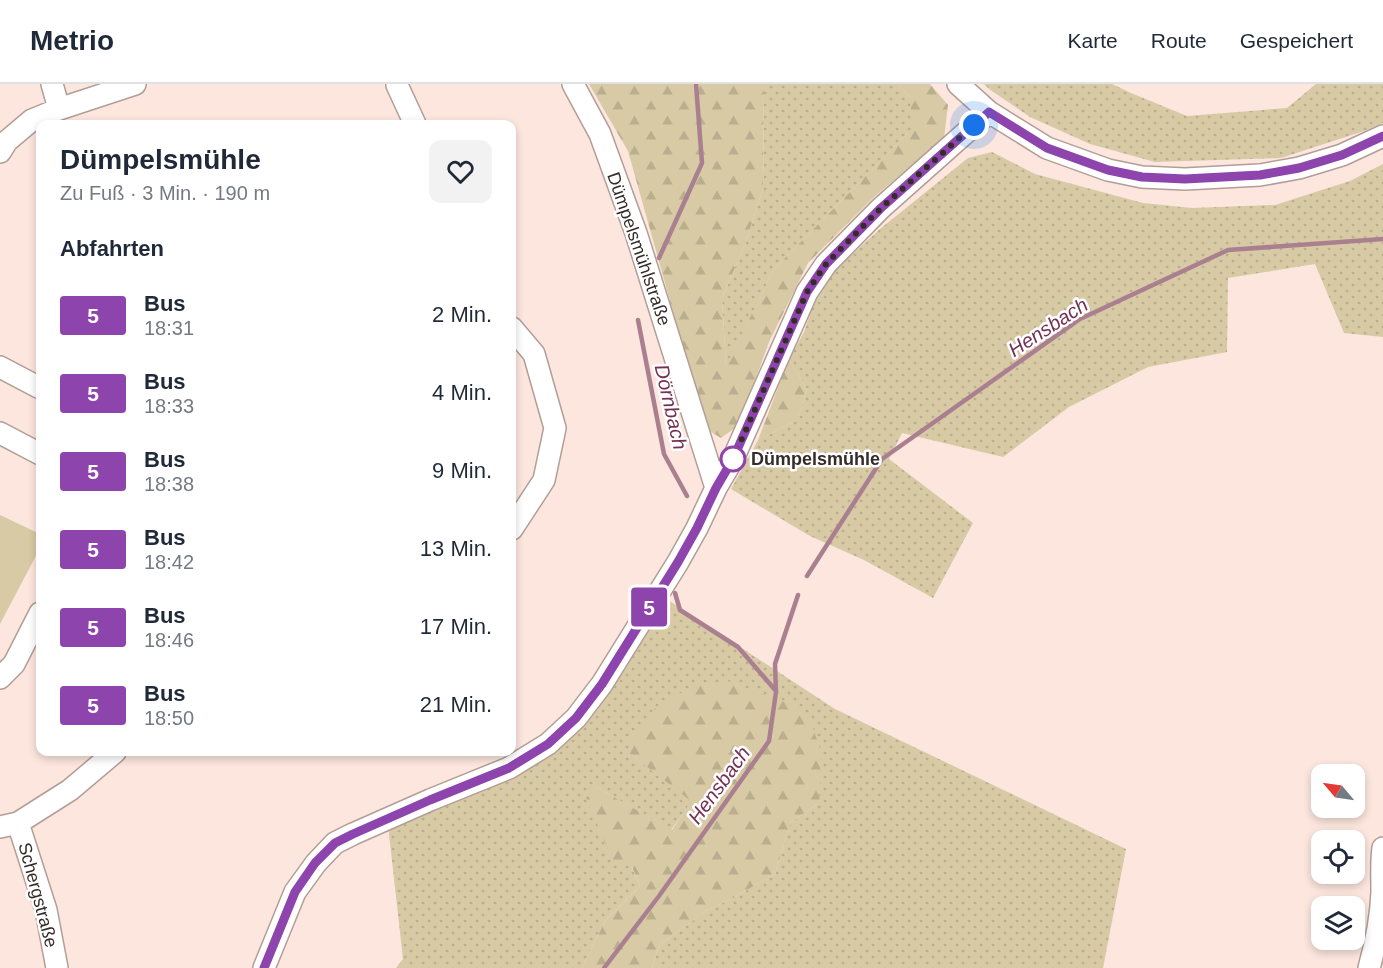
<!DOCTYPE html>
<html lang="de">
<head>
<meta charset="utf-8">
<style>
	:root { --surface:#fff; --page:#f2f2f3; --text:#1f2937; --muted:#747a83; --line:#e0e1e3 }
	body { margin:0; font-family:Helvetica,sans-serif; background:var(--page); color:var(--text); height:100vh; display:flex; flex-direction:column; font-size:22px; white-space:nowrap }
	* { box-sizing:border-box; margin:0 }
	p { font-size:20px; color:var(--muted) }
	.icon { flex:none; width:33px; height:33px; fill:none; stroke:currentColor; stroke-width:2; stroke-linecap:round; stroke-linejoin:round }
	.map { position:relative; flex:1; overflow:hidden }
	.side { position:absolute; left:36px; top:36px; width:480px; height:636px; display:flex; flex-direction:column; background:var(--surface); border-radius:12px; box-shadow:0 3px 9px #0003 }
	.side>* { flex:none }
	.badge { padding:0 12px; border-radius:4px; font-size:21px; line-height:39px }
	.needle { width:39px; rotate:299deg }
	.tools { position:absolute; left:1311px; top:680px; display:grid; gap:12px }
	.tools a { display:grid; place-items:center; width:54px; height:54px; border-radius:12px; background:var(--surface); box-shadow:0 3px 9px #0003; font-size:30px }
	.you { position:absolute; width:30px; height:30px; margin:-15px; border:4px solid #fff; border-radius:50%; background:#1a73e8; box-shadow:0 0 0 9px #1a73e833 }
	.map>.badge { position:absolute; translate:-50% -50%; box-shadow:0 0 0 3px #fff }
	h2 { padding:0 24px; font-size:22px; line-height:54px }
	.round { display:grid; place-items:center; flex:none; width:63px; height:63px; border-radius:12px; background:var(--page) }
	.head { display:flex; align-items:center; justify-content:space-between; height:102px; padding:0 24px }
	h1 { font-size:28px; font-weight:600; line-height:45px }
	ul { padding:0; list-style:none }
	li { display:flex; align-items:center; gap:18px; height:78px; padding:0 24px }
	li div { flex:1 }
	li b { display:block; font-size:22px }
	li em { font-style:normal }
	li .badge { min-width:66px; font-weight:700; text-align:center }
	header { display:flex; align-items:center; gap:36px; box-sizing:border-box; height:84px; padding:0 30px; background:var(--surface); border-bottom:2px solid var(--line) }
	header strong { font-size:28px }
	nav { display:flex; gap:33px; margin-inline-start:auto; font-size:21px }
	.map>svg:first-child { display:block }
</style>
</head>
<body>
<header>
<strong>Metrio</strong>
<nav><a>Karte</a><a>Route</a><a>Gespeichert</a></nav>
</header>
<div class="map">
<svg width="1383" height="884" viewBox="0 0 1383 884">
	<defs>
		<pattern id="grass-dots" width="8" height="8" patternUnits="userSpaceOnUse" patternTransform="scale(1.5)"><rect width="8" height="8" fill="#d7caa5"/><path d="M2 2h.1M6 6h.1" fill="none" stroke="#b9ae8e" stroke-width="1.8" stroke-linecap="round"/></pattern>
		<pattern id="forest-firs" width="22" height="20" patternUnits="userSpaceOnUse" patternTransform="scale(1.5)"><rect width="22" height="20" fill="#d7caa5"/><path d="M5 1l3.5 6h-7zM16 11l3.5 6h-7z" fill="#b9ae8e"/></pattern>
	</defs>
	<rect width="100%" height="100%" fill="#fce6de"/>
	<path fill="url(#grass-dots)" d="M 764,0 L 898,0 L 911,14 L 911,46 L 774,185 L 726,283 L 722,214 L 746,158 L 763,104 Z
		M 984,0 L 1112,0 L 1131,9 L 1187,32 L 1287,24 L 1316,0 L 1383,0 L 1383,39 L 1364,47 L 1281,74 L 1155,78 L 1090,60 L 1030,33 L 989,5 Z
		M 992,68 L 1035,90 L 1143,119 L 1192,124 L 1275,121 L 1350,97 L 1383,80 L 1383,253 L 1344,249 L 1315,180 L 1228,194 L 1227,268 L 1148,283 L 1069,323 L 1003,373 L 902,349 L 889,375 L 973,439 L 933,514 L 864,476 L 810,452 L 731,405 L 758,356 L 797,336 L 807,306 L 789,275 L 804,248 L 813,221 L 835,186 L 880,145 L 968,74 Z
		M 665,514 L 835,625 L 1126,765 L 1103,884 L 652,884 L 659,861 L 706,827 L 733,814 L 775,790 L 790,739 L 819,719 L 629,669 L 692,717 L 671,746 L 596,703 L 640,802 L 605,837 L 582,884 L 396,884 L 403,875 L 388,741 L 575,647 Z"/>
	<path fill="url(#forest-firs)" d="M 589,0 L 764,0 L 763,104 L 746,158 L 722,214 L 726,282 L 774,185 L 911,46 L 911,14 L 898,0 L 930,0 L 948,21 L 944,54 L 874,113 L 808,179 L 769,258 L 739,341 L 721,354 L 706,345 L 628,67 Z
		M 789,275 L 807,306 L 797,336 L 758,356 Z
		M 728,597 L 792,621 L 811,638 L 821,668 L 819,719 L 790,739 L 775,790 L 733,814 L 706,827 L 659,861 L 652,884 L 582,884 L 605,837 L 640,802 L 632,783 L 612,775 L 586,714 L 596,703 L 672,746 L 691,717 L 629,669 L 629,653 L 661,618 L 698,601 Z"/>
	<path fill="#d7caa5" d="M 0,431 L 40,450 L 40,464 L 0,540 Z"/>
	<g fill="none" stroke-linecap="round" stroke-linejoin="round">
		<path stroke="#aa8091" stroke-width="4.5" d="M 659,174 L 702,79 L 696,0
			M 638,236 L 664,370 L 687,412
			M 807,492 L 882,375 L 1080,235 L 1228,166 L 1383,155
			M 675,509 L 680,526 L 738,563 L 776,607
			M 604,884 L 659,812 L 769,657 L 776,608 L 775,580 L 798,511"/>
		<defs>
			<path id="minor" d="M 52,0 L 59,25
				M 573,0 L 600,50 L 636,149 L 716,404
				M 958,0 L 989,28 L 1047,64 L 1108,86 L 1142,93 L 1185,95 L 1260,91 L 1299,84 L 1342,71 L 1383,52
				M 397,1 L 415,40
				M 0,68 L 7,57 L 32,36 L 59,25 L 135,0
				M 512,244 L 534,270 L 555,344 L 544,396 L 512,445
				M 0,283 L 40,304
				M 0,349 L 40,370
				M 0,594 L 14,580 L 40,529
				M 18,739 L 46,826 L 57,884
				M 0,743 L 18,739 L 70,706 L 115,668
				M 264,884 L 295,808 L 316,779 L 335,759 L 353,750 L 430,716 L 509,684 L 548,660 L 576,634 L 602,600 L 678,478 L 697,444 L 716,404 L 733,375 L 807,208 L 826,180 L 881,124 L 989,28
				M 1369,884 C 1376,859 1381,834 1382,808 C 1382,793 1381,778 1383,764"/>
		</defs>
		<use href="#minor" stroke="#b29e97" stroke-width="24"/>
		<use href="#minor" stroke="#fff" stroke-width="21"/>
	</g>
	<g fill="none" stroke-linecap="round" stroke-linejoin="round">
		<defs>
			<path id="line" d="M 264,884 L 295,808 L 315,779 L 335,759 L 353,750 L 430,716 L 509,684 L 548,660 L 576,634 L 602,600 L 678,478 L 697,444 L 716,404 L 733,375 L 807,208 L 826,180 L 881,124 L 989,28 L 1047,64 L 1108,86 L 1142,93 L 1185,95 L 1260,91 L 1299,84 L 1342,71 L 1383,52"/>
		</defs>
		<use href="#line" stroke="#fff" stroke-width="14"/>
		<use href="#line" stroke="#8e44ad" stroke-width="9"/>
		<path stroke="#342c29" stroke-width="6" stroke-dasharray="0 10.8" d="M 733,375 L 807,208 L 826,180 L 881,124 L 974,41"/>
	</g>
	<circle fill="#fff" stroke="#8e44ad" stroke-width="3" cx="733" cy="375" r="12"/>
	<g text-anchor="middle" stroke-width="5" stroke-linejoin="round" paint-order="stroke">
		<g font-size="18" fill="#342c29" stroke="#fff">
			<text transform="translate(639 165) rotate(71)" y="6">Dümpelsmühlstraße</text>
			<text transform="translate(38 811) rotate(75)" y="6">Schergstraße</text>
		</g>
		<g font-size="18" font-weight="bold" fill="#342c29" stroke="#fff" text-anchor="start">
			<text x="751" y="381">Dümpelsmühle</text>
		</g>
		<g font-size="20" font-style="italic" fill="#743154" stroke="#fff">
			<text transform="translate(1048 243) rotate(-33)" y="7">Hensbach</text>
			<text transform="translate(671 323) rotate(77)" y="7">Dörnbach</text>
			<text transform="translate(719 701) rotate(-54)" y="7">Hensbach</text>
		</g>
	</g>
</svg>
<div class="tools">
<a><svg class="needle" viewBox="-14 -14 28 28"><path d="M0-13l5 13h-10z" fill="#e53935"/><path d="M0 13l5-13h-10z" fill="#747a83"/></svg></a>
<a><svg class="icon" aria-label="locate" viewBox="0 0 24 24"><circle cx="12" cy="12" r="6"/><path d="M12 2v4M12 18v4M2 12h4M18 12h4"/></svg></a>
<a><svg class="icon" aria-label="layers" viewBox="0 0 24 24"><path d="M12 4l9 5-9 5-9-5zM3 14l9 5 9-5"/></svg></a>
</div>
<div class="you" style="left:974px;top:41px"></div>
<b class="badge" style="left:649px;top:523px;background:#8e44ad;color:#fff">5</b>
<section class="side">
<div class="head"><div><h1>Dümpelsmühle</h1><p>Zu Fuß · 3 Min. · 190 m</p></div><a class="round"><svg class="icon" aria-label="heart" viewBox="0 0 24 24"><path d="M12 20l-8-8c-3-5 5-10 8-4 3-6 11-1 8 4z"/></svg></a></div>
<h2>Abfahrten</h2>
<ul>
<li><span class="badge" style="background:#8e44ad;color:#fff">5</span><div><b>Bus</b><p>18:31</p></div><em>2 Min.</em></li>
<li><span class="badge" style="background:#8e44ad;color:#fff">5</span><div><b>Bus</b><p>18:33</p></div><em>4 Min.</em></li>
<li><span class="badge" style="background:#8e44ad;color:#fff">5</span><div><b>Bus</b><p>18:38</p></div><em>9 Min.</em></li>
<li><span class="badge" style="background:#8e44ad;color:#fff">5</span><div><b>Bus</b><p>18:42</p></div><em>13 Min.</em></li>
<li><span class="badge" style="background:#8e44ad;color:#fff">5</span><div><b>Bus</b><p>18:46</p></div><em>17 Min.</em></li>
<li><span class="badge" style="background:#8e44ad;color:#fff">5</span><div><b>Bus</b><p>18:50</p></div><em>21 Min.</em></li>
</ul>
</section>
</div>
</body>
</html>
